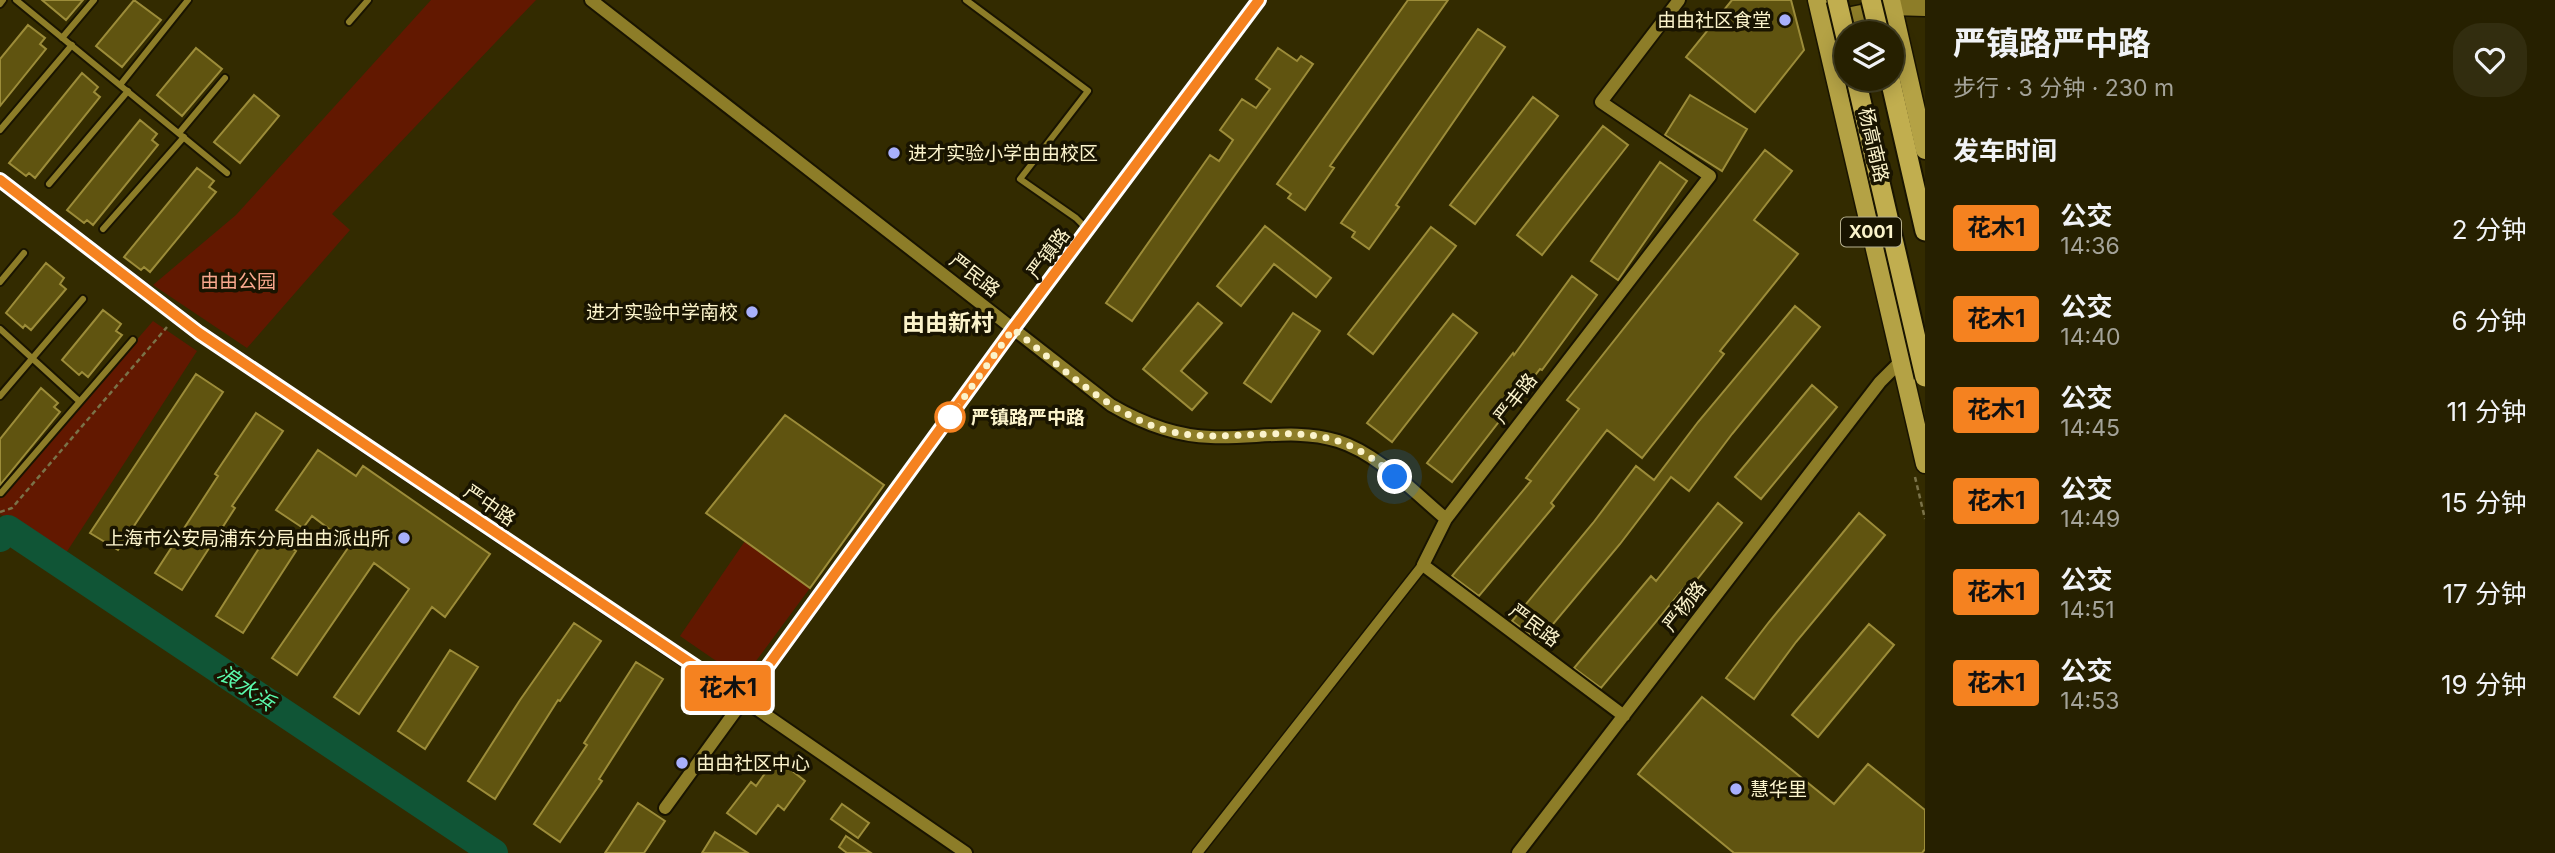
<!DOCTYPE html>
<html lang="zh">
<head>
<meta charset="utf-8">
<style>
	:root { --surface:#262000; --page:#322d0f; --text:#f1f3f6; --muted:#a4a399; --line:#423e22 }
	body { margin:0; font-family:Inter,"Noto Sans SC",sans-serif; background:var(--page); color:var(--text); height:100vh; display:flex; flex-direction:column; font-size:26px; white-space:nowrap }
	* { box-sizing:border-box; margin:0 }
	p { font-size:23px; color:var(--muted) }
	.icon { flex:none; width:38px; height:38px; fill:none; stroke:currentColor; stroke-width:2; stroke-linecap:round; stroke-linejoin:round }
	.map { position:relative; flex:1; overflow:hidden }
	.drawer { display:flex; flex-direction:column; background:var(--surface); width:630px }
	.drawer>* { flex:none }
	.badge { padding:0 14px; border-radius:5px; font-size:24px; line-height:46px }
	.buttons { position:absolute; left:1834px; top:21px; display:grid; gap:14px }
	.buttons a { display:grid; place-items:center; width:70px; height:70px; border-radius:50%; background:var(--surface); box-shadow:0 4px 18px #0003,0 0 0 2px var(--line); font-size:35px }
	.you { position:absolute; width:35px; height:35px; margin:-18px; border:5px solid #fff; border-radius:50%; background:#1a73e8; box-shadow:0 0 0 10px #1a73e833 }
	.map>.badge { position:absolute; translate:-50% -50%; box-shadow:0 0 0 4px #fff }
	h2 { padding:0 28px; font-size:26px; line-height:63px }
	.round { display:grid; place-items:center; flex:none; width:74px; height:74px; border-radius:28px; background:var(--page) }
	.summary { display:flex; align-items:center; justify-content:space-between; height:119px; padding:0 28px }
	h1 { font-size:33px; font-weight:700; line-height:52px }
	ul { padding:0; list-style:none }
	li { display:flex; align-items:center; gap:21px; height:91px; padding:0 28px }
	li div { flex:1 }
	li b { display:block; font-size:26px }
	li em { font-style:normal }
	li .badge { min-width:77px; font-weight:700; text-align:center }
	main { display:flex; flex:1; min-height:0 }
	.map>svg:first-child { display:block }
</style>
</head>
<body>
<main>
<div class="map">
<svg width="1925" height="853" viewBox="0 0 1925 853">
	<rect width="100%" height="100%" fill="#332b00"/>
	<path fill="#621800" d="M 431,0 L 536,0 L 332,214 L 350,230 L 247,348 L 153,285 L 236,215 Z
		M 153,321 L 197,351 L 66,553 L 0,514 L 0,498 Z
		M 745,541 L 810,588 L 756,661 L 743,670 L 725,667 L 680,636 Z"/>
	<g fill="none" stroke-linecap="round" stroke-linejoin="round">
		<path stroke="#105536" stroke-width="28" d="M 0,538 L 8,529 L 494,853"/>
	</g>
	<path fill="#605410" stroke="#9c8c39" stroke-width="2" d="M 42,0 L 83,0 L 66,20 Z
		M 134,0 L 161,20 L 122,67 L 96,46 Z
		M 1408,0 L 1448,0 L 1330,166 L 1334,168 L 1305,210 L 1288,198 L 1291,194 L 1277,184 Z
		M 1732,0 L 1791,0 L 1804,50 L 1755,112 L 1686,57 Z
		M 28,25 L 45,38 L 40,44 L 46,49 L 0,106 L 0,59 Z
		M 1478,29 L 1505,47 L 1396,205 L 1399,207 L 1369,249 L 1352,237 L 1355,232 L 1341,223 Z
		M 196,48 L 222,69 L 182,116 L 157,95 Z
		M 1278,48 L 1297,61 L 1301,56 L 1313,64 L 1132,321 L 1106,303 L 1210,155 L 1219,161 L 1233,140 L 1220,130 L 1242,99 L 1256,108 L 1270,89 L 1256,79 Z
		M 82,73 L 98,87 L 94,92 L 100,97 L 35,178 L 29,173 L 26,176 L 9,163 Z
		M 254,95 L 279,116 L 240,163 L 214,142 Z
		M 1690,95 L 1747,129 L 1722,171 L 1665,135 Z
		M 1533,97 L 1558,116 L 1475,224 L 1450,205 Z
		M 140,120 L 157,134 L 152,140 L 158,145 L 93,225 L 87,220 L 84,223 L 67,210 Z
		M 1603,126 L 1628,145 L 1542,255 L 1517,235 Z
		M 1765,150 L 1792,171 L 1754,220 L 1798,254 L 1720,351 L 1724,354 L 1642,458 L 1607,430 L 1551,503 L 1554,506 L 1479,596 L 1452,576 L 1531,481 L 1526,478 L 1579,409 L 1567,400 Z
		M 1660,162 L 1687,181 L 1618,280 L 1591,261 Z
		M 197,168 L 214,181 L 209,187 L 216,192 L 150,272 L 144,267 L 141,270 L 124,257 Z
		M 1265,226 L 1331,278 L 1316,297 L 1274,264 L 1241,306 L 1217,286 Z
		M 1431,227 L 1456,246 L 1373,354 L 1348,334 Z
		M 46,263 L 64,278 L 60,284 L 66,289 L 31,330 L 25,325 L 23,328 L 6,313 Z
		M 1572,276 L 1597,295 L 1542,370 L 1540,369 L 1452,482 L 1427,463 L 1513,353 L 1514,355 Z
		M 1198,303 L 1222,323 L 1181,371 L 1207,393 L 1192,410 L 1143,369 Z
		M 1795,306 L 1820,327 L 1732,434 L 1689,491 L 1671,477 L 1620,544 L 1539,641 L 1512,621 L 1593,523 L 1636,466 L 1654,480 L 1698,422 Z
		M 103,310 L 121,324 L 116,331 L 122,335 L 88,377 L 82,372 L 79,375 L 62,360 Z
		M 1293,313 L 1320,331 L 1271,402 L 1244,383 Z
		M 1453,314 L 1477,333 L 1392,442 L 1367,423 Z
		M 196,374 L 223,392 L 118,550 L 90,533 Z
		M 1812,385 L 1837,407 L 1761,499 L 1735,477 Z
		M 41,388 L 58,403 L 54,407 L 60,412 L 0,485 L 0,439 Z
		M 256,413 L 283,431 L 232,506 L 235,508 L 182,590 L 155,573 L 218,476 L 215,474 Z
		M 785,415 L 884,485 L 810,588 L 706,513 Z
		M 318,450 L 356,476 L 363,466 L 490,554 L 445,617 L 432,607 L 359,714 L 334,697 L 409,589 L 374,563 L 297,675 L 272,658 L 350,545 L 312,516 L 303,528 L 276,510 Z
		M 1718,503 L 1742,523 L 1687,592 L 1683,589 L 1601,688 L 1574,668 L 1651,576 L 1656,581 Z
		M 1859,513 L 1885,535 L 1796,642 L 1754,699 L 1726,678 L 1769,622 Z
		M 268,534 L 296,551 L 243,633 L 216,616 Z
		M 574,623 L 601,641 L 560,701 L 558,700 L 495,799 L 468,781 L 520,700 Z
		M 1869,624 L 1894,645 L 1818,737 L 1792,715 Z
		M 450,650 L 478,667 L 425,749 L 398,731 Z
		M 636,662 L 663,679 L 599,779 L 602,781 L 560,842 L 534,824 L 587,745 L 584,743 Z
		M 1702,697 L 1834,804 L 1868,764 L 1925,810 L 1925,849 L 1922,853 L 1734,853 L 1638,774 Z
		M 776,758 L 805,781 L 784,810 L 778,805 L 756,834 L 727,813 L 751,782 L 756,786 Z
		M 638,803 L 665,821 L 644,853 L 605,853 Z
		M 842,804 L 869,823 L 858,838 L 831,819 Z
		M 715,832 L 748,853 L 702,853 Z
		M 846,836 L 871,853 L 847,853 L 839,847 Z"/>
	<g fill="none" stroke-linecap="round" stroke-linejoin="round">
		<defs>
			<path id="service" d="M 16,0 L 227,173
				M 966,0 L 1088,91 L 1020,179 L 1076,218 L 1087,229
				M 0,4 L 3,0
				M 349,22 L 368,0
				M 62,38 L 94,0
				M 120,85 L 188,0
				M 0,130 L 72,45
				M 179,133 L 225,78
				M 49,184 L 128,91
				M 103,229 L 184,137
				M 0,282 L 24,253
				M 0,329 L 79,401
				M 0,396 L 83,299
				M 1,493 L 133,340"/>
			<path id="pedestrian" d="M 1197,853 L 1423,565"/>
			<path id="minor" d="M 591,0 L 1111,405 C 1142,423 1175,436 1211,437 C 1254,439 1296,428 1338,441 C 1377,453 1415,493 1446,519
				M 0,180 L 199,333 L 744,700 L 966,853
				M 1624,716 L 1423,565 L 1446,519 L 1710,176 L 1601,102 L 1679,0
				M 665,808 L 1013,329 L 1259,0
				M 1518,853 L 1880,382 L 1905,357"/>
			<path id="tertiary" d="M 1831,19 L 1892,7 L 1925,8"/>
			<path id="primary" d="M 1817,0 L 1925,464
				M 1891,0 L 1925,150"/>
			<path id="trunk" d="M 1890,79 L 1925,231"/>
		</defs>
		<use href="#service" stroke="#191400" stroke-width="10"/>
		<use href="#pedestrian" stroke="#191400" stroke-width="13"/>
		<use href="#minor" stroke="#191400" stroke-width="16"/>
		<use href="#tertiary" stroke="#191400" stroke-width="19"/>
		<use href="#primary" stroke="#191400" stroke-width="21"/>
		<use href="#trunk" stroke="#191400" stroke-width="23"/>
		<path stroke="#7a7248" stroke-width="2.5" stroke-dasharray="5 3.5" stroke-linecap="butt" d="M 1915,477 L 1925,519
			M 0,512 L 12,508 L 167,327"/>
		<use href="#service" stroke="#8d7d28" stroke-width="6"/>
		<use href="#pedestrian" stroke="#8d7d28" stroke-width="10"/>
		<use href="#minor" stroke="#8d7d28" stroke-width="12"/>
		<use href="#tertiary" stroke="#8d7d28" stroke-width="16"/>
		<use href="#primary" stroke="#b4a245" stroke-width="18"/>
		<use href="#trunk" stroke="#c1ae4f" stroke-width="19"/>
		<defs>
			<path id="trunk-bridge" d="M 1837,0 L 1846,38
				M 1871,0 L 1879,33
				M 1856,79 L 1925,377"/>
		</defs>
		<use href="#trunk-bridge" stroke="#191400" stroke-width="23" stroke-linecap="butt"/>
		<use href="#trunk-bridge" stroke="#c1ae4f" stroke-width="19"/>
	</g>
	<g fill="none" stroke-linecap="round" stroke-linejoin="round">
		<defs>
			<path id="line" d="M 0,180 L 199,333 L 744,699 L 1013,329 L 1259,0"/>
		</defs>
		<use href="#line" stroke="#fff" stroke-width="16"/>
		<use href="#line" stroke="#f58220" stroke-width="10"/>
		<path stroke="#fbf3cb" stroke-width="7" stroke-dasharray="0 12.6" d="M 950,417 L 1013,329 C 1061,366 1106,412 1165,430 C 1229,448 1300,416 1360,451 C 1373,458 1384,467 1395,477"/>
	</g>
	<g fill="#a8b0fc" stroke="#191400" stroke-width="2.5">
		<circle cx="1785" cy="20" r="7"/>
		<circle cx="894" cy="153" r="7"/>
		<circle cx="752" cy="312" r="7"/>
		<circle cx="404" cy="538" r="7"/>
		<circle cx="682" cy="763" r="7"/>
		<circle cx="1736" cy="789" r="7"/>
	</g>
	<circle fill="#fff" stroke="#f58220" stroke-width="3.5" cx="950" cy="417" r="14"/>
	<g text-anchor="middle" stroke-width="7" stroke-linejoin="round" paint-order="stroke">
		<rect fill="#191400" stroke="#b7b08e" stroke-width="2" x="1841" y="217.5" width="60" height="29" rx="5"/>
		<g font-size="18" font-weight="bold" fill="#fbf3cb">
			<text x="1871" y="238">X001</text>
		</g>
		<g font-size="19" fill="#fbf3cb" stroke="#191400" text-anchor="end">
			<text x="1771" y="27">由由社区食堂</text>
			<text x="908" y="160" text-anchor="start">进才实验小学由由校区</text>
			<text x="738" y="319">进才实验中学南校</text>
			<text x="390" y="545">上海市公安局浦东分局由由派出所</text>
			<text x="696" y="770" text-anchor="start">由由社区中心</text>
			<text x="1750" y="796" text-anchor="start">慧华里</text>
		</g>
		<g font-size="19" fill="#fbf3cb" stroke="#191400">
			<text transform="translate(1874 145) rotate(77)" y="7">杨高南路</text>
			<text transform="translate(1048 253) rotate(-53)" y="7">严镇路</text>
			<text transform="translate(975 275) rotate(38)" y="7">严民路</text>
			<text transform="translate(1515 398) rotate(-52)" y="7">严丰路</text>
			<text transform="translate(490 505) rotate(34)" y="7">严中路</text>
			<text transform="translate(1684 606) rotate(-52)" y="7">严杨路</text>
			<text transform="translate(1535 625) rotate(37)" y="7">严民路</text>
		</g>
		<g font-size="19" fill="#faa98e" stroke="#191400">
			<text x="238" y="288">由由公园</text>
		</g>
		<g font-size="19" font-weight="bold" fill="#fbf3cb" stroke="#191400" text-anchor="start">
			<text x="971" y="424">严镇路严中路</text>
		</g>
		<g font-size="21" font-style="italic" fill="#5af9ac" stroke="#191400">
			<text transform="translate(246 688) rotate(34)" y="7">浪水浜</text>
		</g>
		<g font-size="23" font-weight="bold" fill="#fbf3cb" stroke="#191400">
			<text x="948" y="331">由由新村</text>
		</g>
	</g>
</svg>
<div class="buttons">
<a><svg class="icon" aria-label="layers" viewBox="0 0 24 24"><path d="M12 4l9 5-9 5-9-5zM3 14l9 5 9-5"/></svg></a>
</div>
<div class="you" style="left:1395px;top:477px"></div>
<b class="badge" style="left:728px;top:688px;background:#f58220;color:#111">花木1</b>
</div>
<section class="drawer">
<div class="summary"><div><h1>严镇路严中路</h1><p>步行 · 3 分钟 · 230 m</p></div><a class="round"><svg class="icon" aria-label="heart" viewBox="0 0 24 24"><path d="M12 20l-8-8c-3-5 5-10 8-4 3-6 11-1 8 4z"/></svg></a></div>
<h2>发车时间</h2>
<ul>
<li><span class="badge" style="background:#f58220;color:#111">花木1</span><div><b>公交</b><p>14:36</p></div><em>2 分钟</em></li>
<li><span class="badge" style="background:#f58220;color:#111">花木1</span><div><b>公交</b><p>14:40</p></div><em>6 分钟</em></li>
<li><span class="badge" style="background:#f58220;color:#111">花木1</span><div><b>公交</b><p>14:45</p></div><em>11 分钟</em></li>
<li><span class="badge" style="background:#f58220;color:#111">花木1</span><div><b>公交</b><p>14:49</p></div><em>15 分钟</em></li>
<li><span class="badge" style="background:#f58220;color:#111">花木1</span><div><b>公交</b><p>14:51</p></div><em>17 分钟</em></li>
<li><span class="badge" style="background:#f58220;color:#111">花木1</span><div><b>公交</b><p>14:53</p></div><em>19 分钟</em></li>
</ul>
</section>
</main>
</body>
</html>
